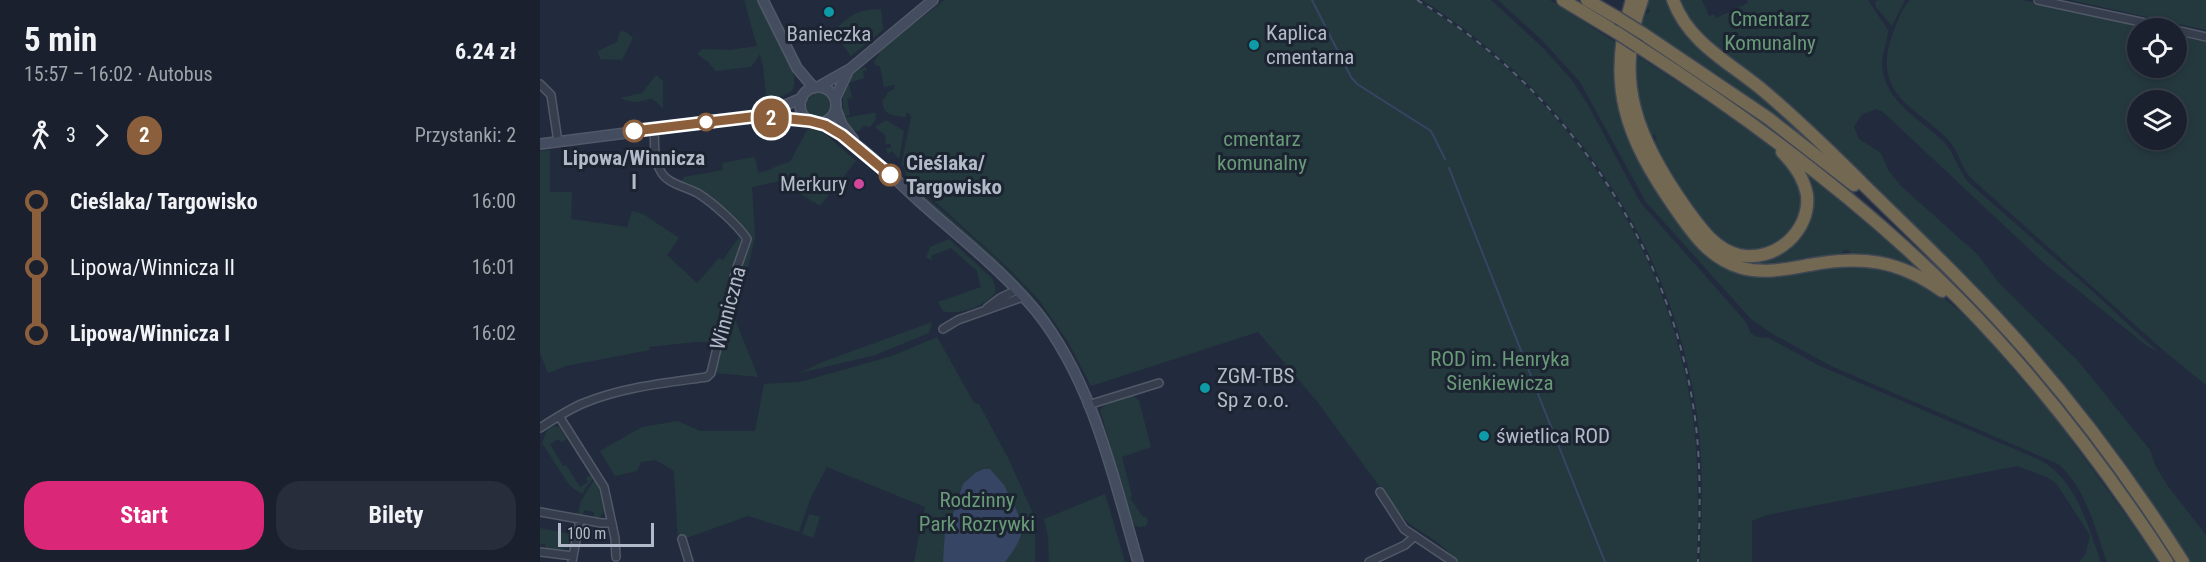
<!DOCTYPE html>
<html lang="pl">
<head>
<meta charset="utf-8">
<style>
	:root { --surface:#1a202e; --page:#272d3a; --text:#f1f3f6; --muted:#9fa3aa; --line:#383e4a; --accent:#db2777 }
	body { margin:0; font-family:"Roboto Condensed",sans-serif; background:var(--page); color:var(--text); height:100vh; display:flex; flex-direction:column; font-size:22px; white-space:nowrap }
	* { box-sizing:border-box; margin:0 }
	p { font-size:20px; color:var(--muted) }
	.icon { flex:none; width:33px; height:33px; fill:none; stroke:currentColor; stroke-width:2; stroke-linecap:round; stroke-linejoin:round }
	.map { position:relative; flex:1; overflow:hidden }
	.sheet { display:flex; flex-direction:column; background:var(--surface); width:540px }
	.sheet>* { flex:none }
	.badge { padding:0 12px; border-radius:20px; font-size:21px; line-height:39px }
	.fabs { position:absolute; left:1587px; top:18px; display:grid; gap:12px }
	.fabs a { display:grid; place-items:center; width:60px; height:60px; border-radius:50%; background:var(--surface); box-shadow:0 3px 9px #0003,0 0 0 2px var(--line); font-size:30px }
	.scale { position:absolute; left:18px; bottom:15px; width:96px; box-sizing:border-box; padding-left:6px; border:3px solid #b2b9c8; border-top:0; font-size:16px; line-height:21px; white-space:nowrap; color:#b2b9c8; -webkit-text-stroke:4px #1c2331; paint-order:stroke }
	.map>.badge { position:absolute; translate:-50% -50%; box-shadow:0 0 0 3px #fff }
	.legs { display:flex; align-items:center; gap:9px; height:66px; padding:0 24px; font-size:20px }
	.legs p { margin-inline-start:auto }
	.overview { display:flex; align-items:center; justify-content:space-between; height:102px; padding:0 24px }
	h1 { font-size:33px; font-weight:700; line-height:45px }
	.action { display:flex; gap:12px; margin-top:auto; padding:12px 24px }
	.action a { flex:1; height:69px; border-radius:24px; background:var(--accent); color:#fff; font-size:24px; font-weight:700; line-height:69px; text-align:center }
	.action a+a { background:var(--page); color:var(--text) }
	ul { padding:0 24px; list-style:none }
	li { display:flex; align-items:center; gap:21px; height:66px; font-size:22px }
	li i { display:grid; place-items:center; width:9px; height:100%; margin:0 8px; background:currentColor }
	li i::after { content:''; width:15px; height:15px; margin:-8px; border:4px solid; border-radius:50%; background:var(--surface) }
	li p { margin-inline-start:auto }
	li:first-child i { background:linear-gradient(#0000 50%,currentColor 0) }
	li:last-child i { background:linear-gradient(currentColor 50%,#0000 0) }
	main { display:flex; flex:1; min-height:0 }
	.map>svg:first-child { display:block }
</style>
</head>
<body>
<main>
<section class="sheet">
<div class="overview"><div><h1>5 min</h1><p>15:57 – 16:02 · Autobus</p></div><b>6.24 zł</b></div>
<div class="legs"><svg class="icon" aria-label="walk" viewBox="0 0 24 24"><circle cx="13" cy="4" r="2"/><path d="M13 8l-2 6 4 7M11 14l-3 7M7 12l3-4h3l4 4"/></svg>3<svg class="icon" aria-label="forward" viewBox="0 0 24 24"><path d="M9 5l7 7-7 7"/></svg><b class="badge" style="background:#8b5e3c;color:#fff">2</b><p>Przystanki: 2</p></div>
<ul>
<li><i style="color:#8b5e3c"></i><b>Cieślaka/ Targowisko</b><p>16:00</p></li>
<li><i style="color:#8b5e3c"></i><span>Lipowa/Winnicza II</span><p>16:01</p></li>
<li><i style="color:#8b5e3c"></i><b>Lipowa/Winnicza I</b><p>16:02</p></li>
</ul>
<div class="action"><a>Start</a><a>Bilety</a></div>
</section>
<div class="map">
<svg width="1666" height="562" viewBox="0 0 1666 562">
	<rect width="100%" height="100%" fill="#222b3d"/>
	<path fill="#24393e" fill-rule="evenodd" d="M 204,0 L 219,0 C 228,19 263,72 252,91 L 227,103 L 223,66 L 220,54 L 211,67 L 176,71 L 168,62 L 157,54 L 162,49 L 189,50 L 217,46 Z
		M 404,0 L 875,0 C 1026,90 1133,250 1154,426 C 1159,471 1158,517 1157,562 L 916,562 C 900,538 882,536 862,517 L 776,400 L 718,332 L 551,386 L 528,342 L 499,300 L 468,268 L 365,174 L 366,173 L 363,165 L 361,166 L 371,118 L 369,113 L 366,113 L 366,117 C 350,115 344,116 342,99 L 345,98 L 348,92 L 354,89 L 355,85 L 344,87 L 340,66 L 335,65 L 334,62 L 341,50 Z
		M 882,0 L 951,0 L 1004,49 L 1031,79 L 1047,103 L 1100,202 L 1206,322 L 1211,334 L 1217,337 L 1229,338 L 1280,366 L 1502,461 C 1538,483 1547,525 1561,562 L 1539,562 L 1546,553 L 1550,535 L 1516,483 L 1507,477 L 1477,466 L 1227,515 L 1212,521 L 1212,562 L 1160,562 C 1162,511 1164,459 1156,408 C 1130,239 1026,90 882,0 Z
		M 958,0 L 1010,0 L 1078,44 L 1079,98 L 1191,268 L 1286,265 L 1341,266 L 1390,287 L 1422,313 L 1451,343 L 1515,418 L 1620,562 L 1567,562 C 1555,529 1546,487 1518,464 L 1289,365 L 1231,333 L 1211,319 L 1106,202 L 1040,82 L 1002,40 Z
		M 1106,0 L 1130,0 L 1196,72 L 1284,152 L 1182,78 L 1098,23 L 1103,13 L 1108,14 L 1110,10 L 1106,8 Z
		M 1137,0 L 1162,0 L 1169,16 L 1174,14 L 1176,18 L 1208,3 L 1207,0 L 1328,0 L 1348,30 C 1348,42 1341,54 1342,66 C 1345,102 1380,119 1403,141 C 1415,153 1418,172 1430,184 L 1551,290 L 1618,352 L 1607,346 L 1503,262 L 1343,112 L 1337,109 L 1322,114 L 1314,127 L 1319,139 L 1341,153 L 1348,170 L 1361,186 L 1438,255 L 1458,282 L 1538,361 L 1610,450 L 1615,465 L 1627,485 L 1666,535 L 1666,562 L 1650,562 C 1596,472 1530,386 1458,309 C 1368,212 1259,124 1159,36 Z
		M 1338,0 L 1365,0 L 1352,26 L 1336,7 L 1335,2 Z
		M 1370,0 L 1482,0 L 1612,28 L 1598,28 L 1598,68 L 1636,68 L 1637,34 L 1666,40 L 1666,385 L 1622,349 L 1431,178 C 1421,167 1419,152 1410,142 C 1381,109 1334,98 1350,42 C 1355,27 1360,11 1370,0 ZM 1598,100 L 1636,100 L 1636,140 L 1598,140 Z
		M 1530,0 L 1666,0 L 1666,30 Z
		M 341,9 L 343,30 L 311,56 L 293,31 C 311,15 316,10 341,9 Z
		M 80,31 L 86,32 L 93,38 L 82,60 L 60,59 L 58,51 L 77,42 Z
		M 1085,48 L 1087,49 C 1082,116 1107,157 1144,209 C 1154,225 1166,244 1183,253 C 1219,272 1265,249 1270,209 C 1272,194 1266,182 1263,169 L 1303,201 L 1386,276 L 1351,261 L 1313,256 L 1308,250 L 1303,251 L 1302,254 L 1297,257 C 1269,260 1239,272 1211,267 C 1198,264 1184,258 1174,250 C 1149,231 1106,164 1095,133 C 1085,106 1083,77 1085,48 Z
		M 1093,53 C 1132,78 1170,103 1208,130 C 1222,140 1240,150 1249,165 C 1254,172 1262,185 1263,194 C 1264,198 1262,203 1261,207 C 1258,240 1220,261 1189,247 C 1157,231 1128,173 1112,141 L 1117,139 L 1115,135 L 1109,136 L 1098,111 Z
		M 325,67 L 327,70 L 323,71 L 324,78 L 309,83 L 312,98 L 307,99 L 310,115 L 304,116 C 301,95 304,76 325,67 Z
		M 116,75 L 123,81 L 123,109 C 109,93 113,100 96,102 C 91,102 85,100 80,98 L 102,93 Z
		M266 105a12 12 0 1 1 24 0a12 12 0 1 1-24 0Z
		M 333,113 L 335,113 L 336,119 L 330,127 L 325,126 L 320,129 L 320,131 C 313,132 307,125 304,118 Z
		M 346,120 L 364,131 L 359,159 L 352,151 L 348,154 L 346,148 L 351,148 L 351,144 L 346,144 L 345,135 L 335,127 Z
		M 268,128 L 284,133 L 316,161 L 280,206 L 240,181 L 212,187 L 215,236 L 202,296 L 193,294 L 198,274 L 209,246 L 209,238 L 141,183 L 144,177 L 183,170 L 182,163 L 215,157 L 218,173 C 230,171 238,164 250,162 Z
		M 10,150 L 10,192 L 32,192 L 31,219 L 87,227 L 92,211 L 103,214 L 139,238 L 127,255 L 157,283 L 179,258 L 183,260 L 199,237 L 202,244 L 189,274 L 172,342 L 155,342 L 109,347 L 110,350 L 26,366 L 8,373 L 0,353 L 0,151 Z
		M 381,193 C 429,235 482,275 517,329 L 513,328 C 477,276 427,236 380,195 Z
		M 409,239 L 453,279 L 456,291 C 449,305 419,316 403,311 L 398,302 L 441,287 L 437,271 L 411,248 L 391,256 L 392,260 L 386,258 L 390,247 Z
		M 195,319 L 218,377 L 177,373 L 176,370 L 187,322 Z
		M 392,322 L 389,333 L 335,355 L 260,373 L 280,363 Z
		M 397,337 L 434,403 L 439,404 L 468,458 L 495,518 L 495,562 L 374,562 L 385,507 L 287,467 L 270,499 L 259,532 L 208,516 L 138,541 L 134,471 L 115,460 L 101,462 L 97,471 L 75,476 L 60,451 L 102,427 L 138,421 L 160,431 L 215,431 L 224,384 L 258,382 L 271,379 L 352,356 Z
		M 590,396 L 594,396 L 599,401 L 611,447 L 582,457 L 592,496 L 590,498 L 603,517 L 606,516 L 608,521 L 606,526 L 599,527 L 594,525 L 560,410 L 567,403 Z
		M 14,426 L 19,427 L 27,439 L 21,442 L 18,439 L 10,444 L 23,466 L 26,465 L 40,487 L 48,482 L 46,478 L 51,475 L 53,478 L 42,494 L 30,486 L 2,443 L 7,430 Z
		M 54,480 L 59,489 L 64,512 L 58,519 L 54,518 L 54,512 L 44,510 L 43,516 L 38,514 L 41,501 Z
		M 565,494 L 585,562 L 509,562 L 508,536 L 504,519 Z
		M 269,514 L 280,517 L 273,538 L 262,534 Z
		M 0,528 L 30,534 L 28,548 L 20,549 L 20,551 L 7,550 L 5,544 L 0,544 Z"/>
	<path fill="#364564" d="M 444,469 L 450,469 L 464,485 L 481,520 C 486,535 473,551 465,562 L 403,562 L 405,531 L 412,518 L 423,484 L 435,473 Z"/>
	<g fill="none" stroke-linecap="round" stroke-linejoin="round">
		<path stroke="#364564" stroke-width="2" d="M 772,0 L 811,77 L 817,84 L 891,131 L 905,159
			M 909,168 L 995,386
			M 998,394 L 1065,562"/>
		<defs>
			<path id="street" d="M 1498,0 L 1629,28
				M 1636,30 L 1666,37
				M 0,84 L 11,95 L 18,142
				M 447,308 L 460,298 L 477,290
				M 403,329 L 418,320 L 483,297
				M 548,405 L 619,383
				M 19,416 L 64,487 L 75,538 L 76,557
				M 0,428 C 14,419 29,409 44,403 C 83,387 125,383 167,377 L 171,373 L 195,273 L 207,239 C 198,225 173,203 159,194 C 146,186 127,185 120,170 C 113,158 115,142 114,128
				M 840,492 L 864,529 L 913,562
				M 0,512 L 61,523 L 72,523
				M 142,539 L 149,562
				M 0,552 L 33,556
				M 32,562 L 40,519
				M 829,562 L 865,545 L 875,536"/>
			<path id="secondary" d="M 223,0 L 257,68 L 274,88
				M 278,87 L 310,69 L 393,0
				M260 105a18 18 0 1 1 36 0a18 18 0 1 1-36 0Z
				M 295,99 L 308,71
				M 296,109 L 302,125 L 313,139
				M 220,116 L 262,98
				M 280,123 C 316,137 351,176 380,202 C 419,237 462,270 496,311 C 553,382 573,476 598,562
				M 0,144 L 219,116 L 270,121"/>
			<path id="highway" d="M 1023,0 L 1076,32
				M 1047,0 L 1078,18
				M 1092,0 C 1065,85 1087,139 1135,208 C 1153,234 1170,259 1202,268 C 1224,274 1247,269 1269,265 C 1321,255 1359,260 1402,291
				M 1102,0 C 1072,81 1099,142 1146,208 C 1160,227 1174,249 1199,255 C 1235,263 1271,231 1267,195 C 1264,178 1254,164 1242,152
				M 1133,0 C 1149,44 1191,63 1225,92 C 1260,122 1294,155 1327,188 C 1380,240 1434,291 1483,347 C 1542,414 1595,486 1643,562
				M 1102,33 L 1228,118 L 1314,185
				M 1099,47 C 1214,121 1323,202 1419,299 C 1498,379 1566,468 1627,562"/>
		</defs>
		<use href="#street" stroke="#515968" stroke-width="10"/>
		<use href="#secondary" stroke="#515968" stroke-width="12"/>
		<use href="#highway" stroke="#3f4654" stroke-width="15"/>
		<use href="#street" stroke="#363e4d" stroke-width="7"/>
		<use href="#secondary" stroke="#444c60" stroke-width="9"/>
		<use href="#highway" stroke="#736953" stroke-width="12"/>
		<path stroke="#586174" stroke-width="2" stroke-dasharray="6 6" stroke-linecap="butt" d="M 877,0 C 1028,90 1135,251 1156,426 C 1161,471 1160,517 1158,562"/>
		<defs>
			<path id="highway-bridge" d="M 1078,18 L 1102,33
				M 1076,32 L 1099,47"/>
		</defs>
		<use href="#highway-bridge" stroke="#3f4654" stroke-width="15" stroke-linecap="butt"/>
		<use href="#highway-bridge" stroke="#736953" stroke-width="12"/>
	</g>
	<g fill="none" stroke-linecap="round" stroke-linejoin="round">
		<defs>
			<path id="line-1" d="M 94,131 L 219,116 L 270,121 L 285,125 L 302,135 L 350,175"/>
		</defs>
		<use href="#line-1" stroke="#fff" stroke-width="14"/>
		<use href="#line-1" stroke="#8b5e3c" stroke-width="9"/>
	</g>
	<g fill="#0f9aa8" stroke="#1c2331" stroke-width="2">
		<circle cx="289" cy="12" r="6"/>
		<circle cx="714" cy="45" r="6"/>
		<circle cx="665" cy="388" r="6"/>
		<circle cx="944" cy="436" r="6"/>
	</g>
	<g fill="#fff" stroke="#8b5e3c" stroke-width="3">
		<circle cx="166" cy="122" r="8"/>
		<circle cx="94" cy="131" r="10"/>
		<circle cx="350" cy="175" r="10"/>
	</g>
	<circle fill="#d1479c" stroke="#1c2331" stroke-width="2" cx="319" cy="184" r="6"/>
	<g text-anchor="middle" stroke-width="6" stroke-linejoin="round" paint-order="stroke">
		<g font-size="21" fill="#689a78" stroke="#1c2331">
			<text x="1230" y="26">Cmentarz<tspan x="1230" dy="24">Komunalny</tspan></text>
			<text x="722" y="146">cmentarz<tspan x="722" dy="24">komunalny</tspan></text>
			<text x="960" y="366">ROD im. Henryka<tspan x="960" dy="24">Sienkiewicza</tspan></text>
			<text x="437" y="507">Rodzinny<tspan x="437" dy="24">Park Rozrywki</tspan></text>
		</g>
		<g font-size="21" fill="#b2b9c8" stroke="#1c2331" text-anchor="start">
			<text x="726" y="40">Kaplica<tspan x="726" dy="24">cmentarna</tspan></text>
			<text x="289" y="41" text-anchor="middle">Banieczka</text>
			<text x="307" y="191" text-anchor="end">Merkury</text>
			<text x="677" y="383">ZGM-TBS<tspan x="677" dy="24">Sp z o.o.</tspan></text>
			<text x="956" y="443">świetlica ROD</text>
		</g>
		<g font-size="21" font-weight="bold" fill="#b2b9c8" stroke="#1c2331">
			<text x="94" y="165">Lipowa/Winnicza<tspan x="94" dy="24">I</tspan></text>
			<text x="366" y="170" text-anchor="start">Cieślaka/<tspan x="366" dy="24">Targowisko</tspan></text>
		</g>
		<g font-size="21" fill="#b2b9c8" stroke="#1c2331">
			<text transform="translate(188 308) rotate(-75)" y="7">Winniczna</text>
		</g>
	</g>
</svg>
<div class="fabs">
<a><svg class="icon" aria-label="locate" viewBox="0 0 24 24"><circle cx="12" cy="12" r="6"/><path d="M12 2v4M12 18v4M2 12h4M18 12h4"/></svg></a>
<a><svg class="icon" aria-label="layers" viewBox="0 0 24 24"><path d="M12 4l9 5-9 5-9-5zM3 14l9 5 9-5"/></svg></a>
</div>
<div class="scale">100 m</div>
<b class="badge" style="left:231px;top:118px;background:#8b5e3c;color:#fff">2</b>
</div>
</main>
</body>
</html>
